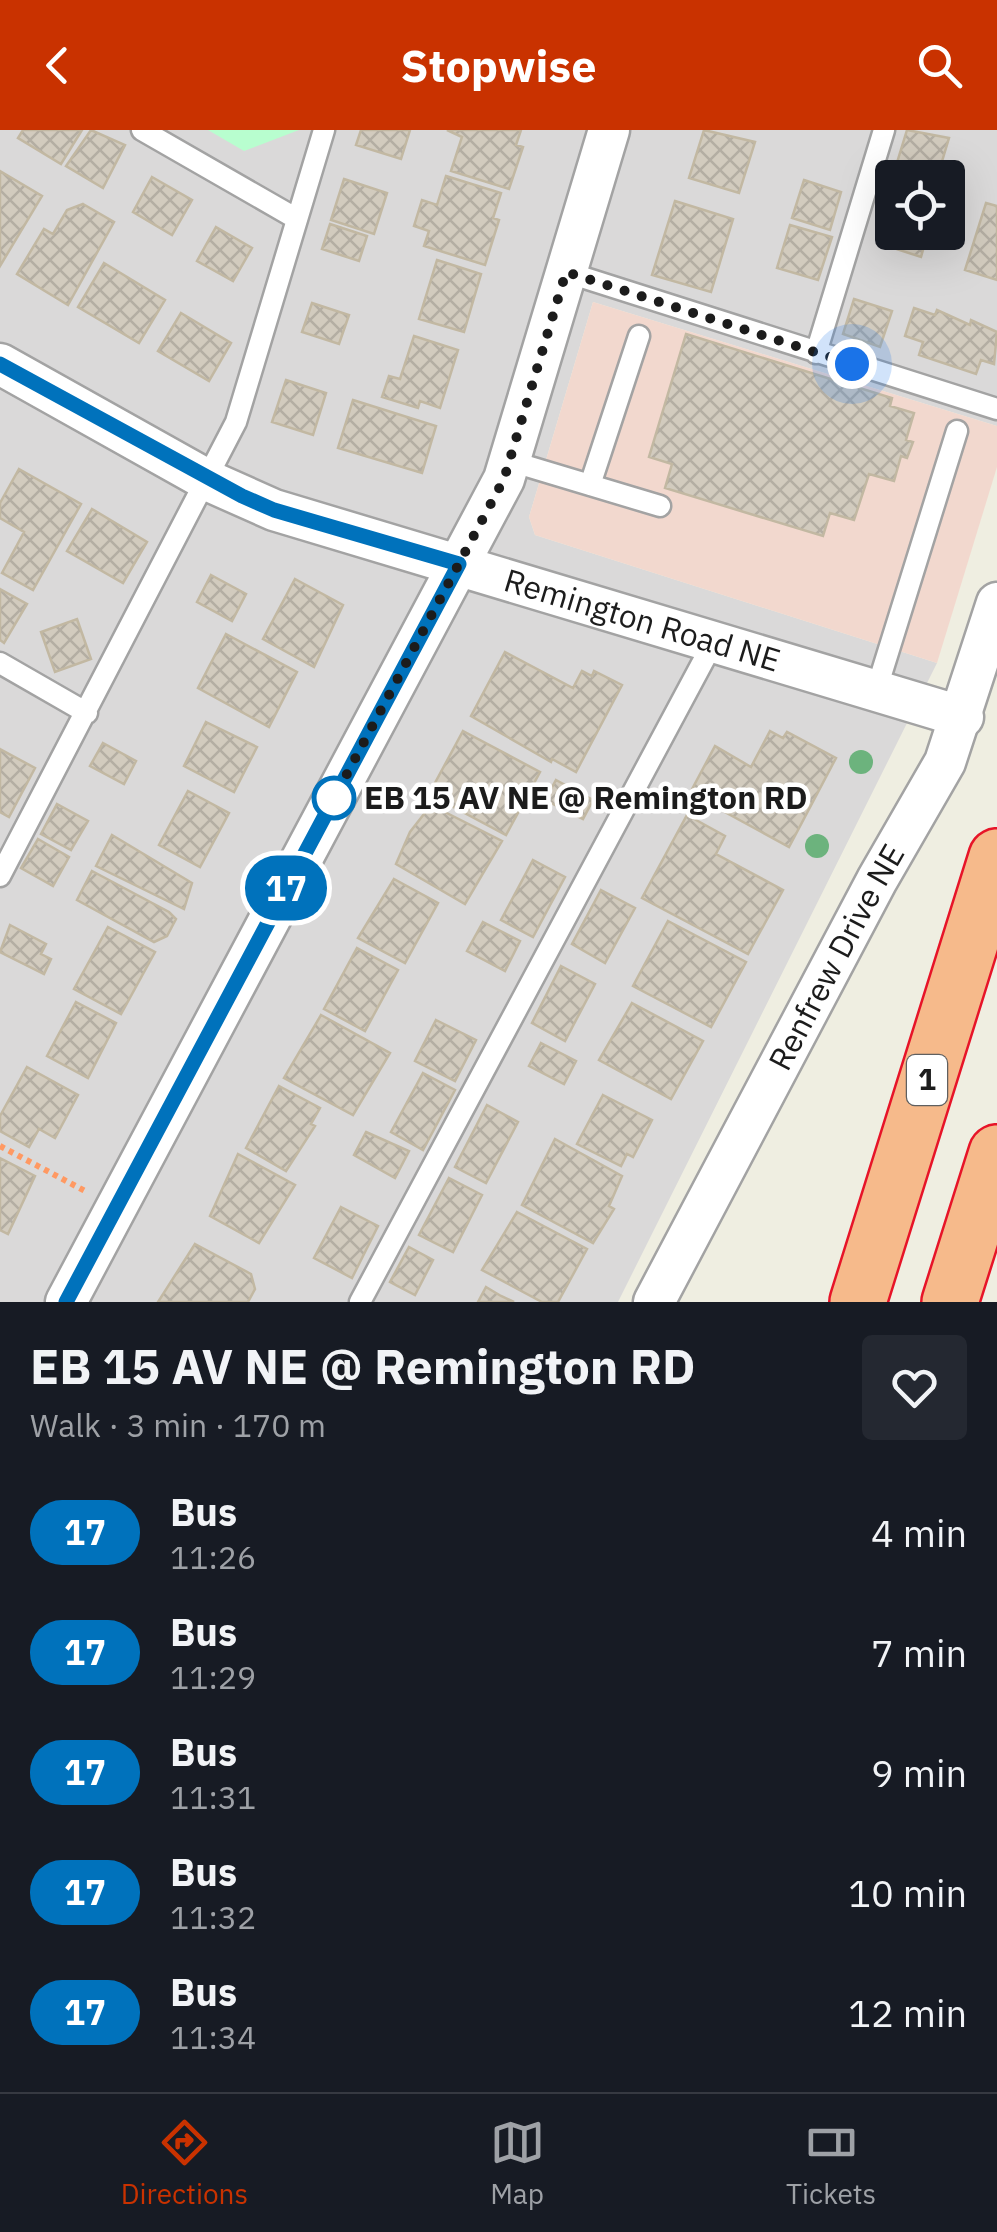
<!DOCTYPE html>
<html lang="en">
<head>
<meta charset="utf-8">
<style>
	:root { --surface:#171b24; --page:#242831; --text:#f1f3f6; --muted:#9ea1a6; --line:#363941; --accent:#c93200 }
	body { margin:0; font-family:"IBM Plex Sans",sans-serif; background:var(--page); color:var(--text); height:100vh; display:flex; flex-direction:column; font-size:38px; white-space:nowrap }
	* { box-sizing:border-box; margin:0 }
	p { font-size:32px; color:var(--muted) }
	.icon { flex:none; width:55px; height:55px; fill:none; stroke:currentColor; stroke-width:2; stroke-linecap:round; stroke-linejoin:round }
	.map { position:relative; height:1172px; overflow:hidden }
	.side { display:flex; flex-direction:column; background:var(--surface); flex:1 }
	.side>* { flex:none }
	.badge { padding:0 20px; border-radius:32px; font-size:35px; line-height:65px }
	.buttons { position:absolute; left:875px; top:30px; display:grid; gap:20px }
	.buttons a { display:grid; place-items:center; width:90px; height:90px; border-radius:10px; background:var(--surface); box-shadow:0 10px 40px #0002; font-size:50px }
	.you { position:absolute; width:50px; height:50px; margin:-25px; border:8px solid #fff; border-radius:50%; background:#1a73e8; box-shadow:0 0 0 15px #1a73e833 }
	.map>.badge { position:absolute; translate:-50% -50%; box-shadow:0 0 0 5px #fff }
	.round { display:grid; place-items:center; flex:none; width:105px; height:105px; border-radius:10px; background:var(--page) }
	.headline { display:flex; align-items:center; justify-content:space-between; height:170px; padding:0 30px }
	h1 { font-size:48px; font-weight:800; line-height:75px }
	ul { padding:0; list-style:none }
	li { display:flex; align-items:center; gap:30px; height:120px; padding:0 30px }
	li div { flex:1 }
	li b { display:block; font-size:38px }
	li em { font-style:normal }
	li .badge { min-width:110px; font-weight:700; text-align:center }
	header { display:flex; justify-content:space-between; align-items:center; height:130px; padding:0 30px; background:var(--accent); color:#fff; font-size:45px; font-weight:800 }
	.dock { display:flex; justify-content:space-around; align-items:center; height:140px; border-top:2px solid var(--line); background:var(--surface); font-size:28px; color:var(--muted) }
	.dock a { display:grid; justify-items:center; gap:5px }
	.dock .selected { color:var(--accent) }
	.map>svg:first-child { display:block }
</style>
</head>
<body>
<header><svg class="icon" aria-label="back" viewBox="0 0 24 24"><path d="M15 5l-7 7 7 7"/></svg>Stopwise<svg class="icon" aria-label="search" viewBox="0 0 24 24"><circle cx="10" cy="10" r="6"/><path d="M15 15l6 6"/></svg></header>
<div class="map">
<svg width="997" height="1172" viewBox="0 0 997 1172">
	<defs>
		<pattern id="building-cross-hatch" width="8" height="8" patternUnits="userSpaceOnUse" patternTransform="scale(2.5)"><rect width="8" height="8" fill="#d2cbbe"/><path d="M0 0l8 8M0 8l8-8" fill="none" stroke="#b4aea3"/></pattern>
	</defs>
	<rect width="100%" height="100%" fill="#efeee1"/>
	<path fill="#dad9d9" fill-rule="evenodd" d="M 0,0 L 997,0 L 997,296 L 593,172 L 529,387 L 535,405 L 937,533 L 618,1172 L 0,1172 ZM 892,48 L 948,48 L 948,102 L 892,102 Z"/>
	<path fill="#f2d8ce" d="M 593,172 L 997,296 L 997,337 L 937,533 L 535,405 L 529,387 Z"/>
	<path fill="#b8fecf" d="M 208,0 L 299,0 L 244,21 Z"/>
	<path fill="url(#building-cross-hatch)" stroke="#c2b8a2" stroke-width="2.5" d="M 23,0 L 82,0 L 61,34 L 18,8 Z
		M 91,0 L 125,15 L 103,58 L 66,36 Z
		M 361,0 L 410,0 L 401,29 L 356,15 Z
		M 447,0 L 521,0 L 516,15 L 523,17 L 509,59 L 451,41 L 462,7 Z
		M 704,0 L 755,12 L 739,63 L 689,48 Z
		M 907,0 L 949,8 L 937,48 L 896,36 Z
		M 0,41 L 42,66 L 0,136 Z
		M 446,46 L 501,63 L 493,88 L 499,90 L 485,135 L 424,116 L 429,101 L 414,96 L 422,70 L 437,75 Z
		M 152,47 L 192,70 L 172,105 L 133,82 Z
		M 344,49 L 387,63 L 374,104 L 331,90 Z
		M 804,50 L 841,62 L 830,100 L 792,88 Z
		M 891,70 L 892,102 L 928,102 L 921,127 L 878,113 Z
		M 675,71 L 733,89 L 711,162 L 652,145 Z
		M 986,73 L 997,76 L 997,150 L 965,140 Z
		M 83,74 L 114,92 L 68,175 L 17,144 L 44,99 L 53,104 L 67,80 Z
		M 330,94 L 367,106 L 359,131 L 322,119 Z
		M 790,95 L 832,107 L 818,150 L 777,138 Z
		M 216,97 L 252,118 L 233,151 L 197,131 Z
		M 437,130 L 481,144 L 464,202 L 419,189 Z
		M 104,133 L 165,170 L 139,213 L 78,177 Z
		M 854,169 L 892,181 L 880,217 L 843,204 Z
		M 312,173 L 349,185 L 339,214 L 302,202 Z
		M 914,178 L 935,185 L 937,180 L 970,195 L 971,190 L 997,202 L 994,234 L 981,230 L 976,244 L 919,225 L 923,212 L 905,206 Z
		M 181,183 L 231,213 L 209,251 L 158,221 Z
		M 686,204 L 892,268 L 890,276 L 914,283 L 906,310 L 913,312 L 907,328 L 901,326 L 894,351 L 869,344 L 854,390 L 830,383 L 823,406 L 665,358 L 672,334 L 649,327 Z
		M 414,206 L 458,220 L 440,278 L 420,271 L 418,278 L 382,267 L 389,246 L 400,249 Z
		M 286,250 L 326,263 L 313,305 L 272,292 Z
		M 353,270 L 436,296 L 422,343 L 338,318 Z
		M 19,339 L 81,374 L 33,460 L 2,443 L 24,402 L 0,388 L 0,373 Z
		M 92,379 L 147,412 L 123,453 L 67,421 Z
		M 211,445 L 246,464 L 232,491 L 197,472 Z
		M 295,449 L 343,475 L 314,537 L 263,509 Z
		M 0,459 L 27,474 L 4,513 L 0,510 Z
		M 77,489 L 91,529 L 55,542 L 41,502 Z
		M 226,504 L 297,542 L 269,597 L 198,558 Z
		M 505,522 L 573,558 L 582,541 L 592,546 L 594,541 L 622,555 L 576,642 L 552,629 L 551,632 L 471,586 Z
		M 206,592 L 257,617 L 234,662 L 184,636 Z
		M 463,601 L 540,642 L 506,705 L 429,664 Z
		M 770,601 L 783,608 L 787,602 L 836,628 L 789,717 L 690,663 L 715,616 L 751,637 Z
		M 103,613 L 136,631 L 124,654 L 90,636 Z
		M 0,619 L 35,638 L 9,687 L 0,682 Z
		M 556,650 L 593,670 L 583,689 L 545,670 Z
		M 188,661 L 229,683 L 200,737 L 159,715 Z
		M 57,674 L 88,691 L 71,720 L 41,704 Z
		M 431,675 L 502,711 L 465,774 L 396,734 L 410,702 Z
		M 687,685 L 725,706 L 716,724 L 783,760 L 748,824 L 642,768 Z
		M 112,705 L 192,753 L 184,779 L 96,736 Z
		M 38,709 L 69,727 L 53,756 L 21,738 Z
		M 533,730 L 565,747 L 533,807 L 501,790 Z
		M 92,741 L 169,782 L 176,789 L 167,806 L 154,812 L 77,770 Z
		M 394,749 L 438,773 L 405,833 L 358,808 Z
		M 601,760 L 635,778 L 605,833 L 572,814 Z
		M 668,791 L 746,832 L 711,897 L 633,856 Z
		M 483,792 L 520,811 L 505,841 L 467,821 Z
		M 10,795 L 46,814 L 41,824 L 51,829 L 44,844 L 0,822 Z
		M 108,797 L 155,822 L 121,884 L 74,859 Z
		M 357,818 L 398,840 L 365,901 L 324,879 Z
		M 561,836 L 595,854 L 565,911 L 532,893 Z
		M 76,872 L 116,893 L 88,948 L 47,926 Z
		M 632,873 L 703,911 L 671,969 L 599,930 Z
		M 321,885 L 390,923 L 353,985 L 284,948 Z
		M 436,890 L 476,910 L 455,951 L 415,931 Z
		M 541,913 L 576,931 L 564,954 L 529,936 Z
		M 27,937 L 78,965 L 55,1008 L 39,999 L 29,1017 L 0,1001 L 0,986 Z
		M 423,943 L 455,960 L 423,1020 L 391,1002 Z
		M 279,956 L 320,978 L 311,994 L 315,996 L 286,1041 L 246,1018 Z
		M 603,965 L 652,990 L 633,1027 L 627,1024 L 621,1036 L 577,1014 Z
		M 487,975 L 518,992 L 486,1053 L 455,1037 Z
		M 366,1002 L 409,1021 L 395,1048 L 354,1025 Z
		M 555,1009 L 622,1046 L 609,1076 L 614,1079 L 593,1113 L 522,1075 Z
		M 238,1024 L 295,1055 L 259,1113 L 210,1086 Z
		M 0,1028 L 35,1046 L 8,1104 L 0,1100 Z
		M 449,1048 L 482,1065 L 453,1122 L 419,1105 Z
		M 341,1077 L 378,1096 L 352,1148 L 314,1128 Z
		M 517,1082 L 587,1119 L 558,1172 L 542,1172 L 482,1140 Z
		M 195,1114 L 251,1144 L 255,1159 L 248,1172 L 158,1172 Z
		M 409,1117 L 433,1130 L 415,1165 L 390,1152 Z
		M 486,1157 L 501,1166 L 514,1172 L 478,1172 Z"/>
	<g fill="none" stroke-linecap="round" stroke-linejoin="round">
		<defs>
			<path id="service" d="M 142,0 L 297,89
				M 566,142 L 997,279
				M 816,223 L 884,0
				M 510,331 L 660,376
				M 590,355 L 639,206
				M 0,533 L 87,583
				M 876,561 L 957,301
				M 0,746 L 236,292 L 324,0
				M 360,1172 L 714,511"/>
			<g id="minor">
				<path id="s1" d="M 0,234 L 209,351 L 274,380 L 963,587"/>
				<path d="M 66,1172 L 504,349 L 609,0"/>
				<path id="s2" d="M 654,1172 L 877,750 L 945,632 L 997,473"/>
			</g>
			<path id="trunk" d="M 858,1172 L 997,727
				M 950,1172 L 997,1023"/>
		</defs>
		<use href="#service" stroke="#a3a3a3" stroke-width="25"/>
		<use href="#minor" stroke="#a3a3a3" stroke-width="45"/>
		<use href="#trunk" stroke="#e71428" stroke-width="60"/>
		<path stroke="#ff9962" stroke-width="6" stroke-dasharray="5 5" stroke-linecap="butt" d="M 0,1016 L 87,1062"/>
		<use href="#service" stroke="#fff" stroke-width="20"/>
		<use href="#minor" stroke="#fff" stroke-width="40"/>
		<use href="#trunk" stroke="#f6ba8b" stroke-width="55"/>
	</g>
	<g fill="#6cb37d">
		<circle cx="861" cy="632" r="12"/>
		<circle cx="817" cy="716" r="12"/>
	</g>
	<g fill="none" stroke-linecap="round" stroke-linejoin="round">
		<defs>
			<path id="line" d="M 0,234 L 242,366 L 274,380 L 459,434 L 66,1172"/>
		</defs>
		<use href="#line" stroke="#fff" stroke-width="22"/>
		<use href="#line" stroke="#0072bc" stroke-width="15"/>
		<path stroke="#1c1c1c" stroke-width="10" stroke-dasharray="0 18" d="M 334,668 L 332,672 L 504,349 L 566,142 L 852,234"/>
	</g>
	<circle fill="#fff" stroke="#0072bc" stroke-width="5" cx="334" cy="668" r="20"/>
	<g text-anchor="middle" stroke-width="9" stroke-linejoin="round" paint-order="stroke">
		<rect fill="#fff" stroke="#606060" stroke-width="2.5" x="907" y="925" width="40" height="50" rx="8"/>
		<g font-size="30" font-weight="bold" fill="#1c1c1c">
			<text x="927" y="960">1</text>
		</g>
		<g font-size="32" fill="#1c1c1c" stroke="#fff">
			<text dy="11" stroke="none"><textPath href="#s1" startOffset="695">Remington Road NE</textPath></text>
			<text dy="11" stroke="none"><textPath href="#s2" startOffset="390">Renfrew Drive NE</textPath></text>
		</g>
		<g font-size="32" font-weight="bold" fill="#1c1c1c" stroke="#fff" text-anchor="start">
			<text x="364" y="679">EB 15 AV NE @ Remington RD</text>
		</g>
	</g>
</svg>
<div class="buttons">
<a><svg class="icon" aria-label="locate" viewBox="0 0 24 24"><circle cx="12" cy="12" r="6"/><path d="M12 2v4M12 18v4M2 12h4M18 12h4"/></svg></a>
</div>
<div class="you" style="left:852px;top:234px"></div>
<b class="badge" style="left:286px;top:758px;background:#0072bc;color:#fff">17</b>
</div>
<section class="side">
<div class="headline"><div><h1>EB 15 AV NE @ Remington RD</h1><p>Walk · 3 min · 170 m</p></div><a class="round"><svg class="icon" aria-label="heart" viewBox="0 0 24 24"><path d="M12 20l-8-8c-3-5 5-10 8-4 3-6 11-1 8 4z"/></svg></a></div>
<ul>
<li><span class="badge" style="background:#0072bc;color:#fff">17</span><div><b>Bus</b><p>11:26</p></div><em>4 min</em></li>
<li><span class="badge" style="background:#0072bc;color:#fff">17</span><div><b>Bus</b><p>11:29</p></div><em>7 min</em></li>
<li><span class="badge" style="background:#0072bc;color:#fff">17</span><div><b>Bus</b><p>11:31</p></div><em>9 min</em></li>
<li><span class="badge" style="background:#0072bc;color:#fff">17</span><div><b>Bus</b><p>11:32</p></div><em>10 min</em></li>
<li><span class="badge" style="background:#0072bc;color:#fff">17</span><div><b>Bus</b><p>11:34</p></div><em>12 min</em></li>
</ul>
</section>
<nav class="dock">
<a class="selected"><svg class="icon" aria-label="directions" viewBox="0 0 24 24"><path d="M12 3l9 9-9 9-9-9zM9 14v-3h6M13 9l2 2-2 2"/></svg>Directions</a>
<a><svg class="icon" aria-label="map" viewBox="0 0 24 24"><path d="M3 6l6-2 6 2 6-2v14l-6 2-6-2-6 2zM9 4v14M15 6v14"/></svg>Map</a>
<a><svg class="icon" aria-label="tickets" viewBox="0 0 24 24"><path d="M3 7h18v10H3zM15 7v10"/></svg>Tickets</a>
</nav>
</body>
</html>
